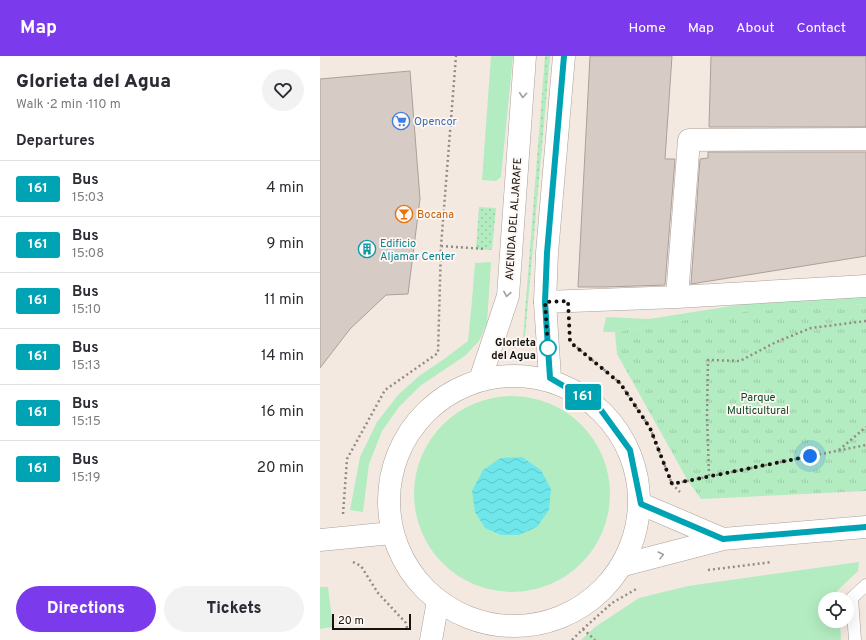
<!DOCTYPE html>
<html lang="en">
<head>
<meta charset="utf-8">
<style>
	:root { --surface:#fff; --page:#f2f2f3; --text:#2b2b33; --muted:#7c7c81; --line:#e1e1e2; --accent:#7c3aed }
	body { margin:0; font-family:Overpass,sans-serif; background:var(--page); color:var(--text); height:100vh; display:flex; flex-direction:column; font-size:15px; white-space:nowrap }
	* { box-sizing:border-box; margin:0 }
	p { font-size:13px; color:var(--muted) }
	.icon { flex:none; width:22px; height:22px; fill:none; stroke:currentColor; stroke-width:2; stroke-linecap:round; stroke-linejoin:round }
	.map { position:relative; flex:1; overflow:hidden }
	.panel { display:flex; flex-direction:column; background:var(--surface); width:320px }
	.panel>* { flex:none }
	.badge { padding:0 8px; border-radius:3px; font-size:14px; line-height:26px }
	.controls { position:absolute; left:498px; top:536px; display:grid; gap:8px }
	.controls a { display:grid; place-items:center; width:36px; height:36px; border-radius:50%; background:var(--surface); box-shadow:0 4px 16px #0002; font-size:20px }
	.scale { position:absolute; left:12px; bottom:10px; width:79px; box-sizing:border-box; padding-left:4px; border:2px solid #15120f; border-top:0; font-size:11px; line-height:14px; white-space:nowrap; color:#15120f; -webkit-text-stroke:3px #fef7f3; paint-order:stroke }
	.you { position:absolute; width:20px; height:20px; margin:-10px; border:3px solid #fff; border-radius:50%; background:#1a73e8; box-shadow:0 0 0 6px #1a73e833 }
	.map>.badge { position:absolute; translate:-50% -50%; box-shadow:0 0 0 2px #fff }
	h2 { padding:0 16px; font-size:15px; line-height:36px }
	.round { display:grid; place-items:center; flex:none; width:42px; height:42px; border-radius:21px; background:var(--page) }
	.summary { display:flex; align-items:center; justify-content:space-between; height:68px; padding:0 16px }
	h1 { font-size:19px; font-weight:800; line-height:30px }
	.button { display:flex; gap:8px; margin-top:auto; padding:8px 16px }
	.button a { flex:1; height:46px; border-radius:24px; background:var(--accent); color:#fff; font-size:16px; font-weight:800; line-height:46px; text-align:center }
	.button a+a { background:var(--page); color:var(--text) }
	ul { padding:0; list-style:none }
	li { display:flex; align-items:center; gap:12px; height:56px; padding:0 16px; border-top:1px solid var(--line) }
	li div { flex:1 }
	li b { display:block; font-size:15px }
	li em { font-style:normal }
	li .badge { min-width:44px; font-weight:700; text-align:center }
	header { display:flex; align-items:center; gap:24px; box-sizing:border-box; height:56px; padding:0 20px; background:var(--accent); color:#fff }
	header strong { font-size:19px }
	nav { display:flex; gap:22px; margin-inline-start:auto; font-size:14px }
	main { display:flex; flex:1; min-height:0 }
	.map>svg:first-child { display:block }
</style>
</head>
<body>
<header>
<strong>Map</strong>
<nav><a>Home</a><a>Map</a><a>About</a><a>Contact</a></nav>
</header>
<main>
<section class="panel">
<div class="summary"><div><h1>Glorieta del Agua</h1><p>Walk · 2 min · 110 m</p></div><a class="round"><svg class="icon" aria-label="heart" viewBox="0 0 24 24"><path d="M12 20l-8-8c-3-5 5-10 8-4 3-6 11-1 8 4z"/></svg></a></div>
<h2>Departures</h2>
<ul>
<li><span class="badge" style="background:#00a3b4;color:#fff">161</span><div><b>Bus</b><p>15:03</p></div><em>4 min</em></li>
<li><span class="badge" style="background:#00a3b4;color:#fff">161</span><div><b>Bus</b><p>15:08</p></div><em>9 min</em></li>
<li><span class="badge" style="background:#00a3b4;color:#fff">161</span><div><b>Bus</b><p>15:10</p></div><em>11 min</em></li>
<li><span class="badge" style="background:#00a3b4;color:#fff">161</span><div><b>Bus</b><p>15:13</p></div><em>14 min</em></li>
<li><span class="badge" style="background:#00a3b4;color:#fff">161</span><div><b>Bus</b><p>15:15</p></div><em>16 min</em></li>
<li><span class="badge" style="background:#00a3b4;color:#fff">161</span><div><b>Bus</b><p>15:19</p></div><em>20 min</em></li>
</ul>
<div class="button"><a>Directions</a><a>Tickets</a></div>
</section>
<div class="map">
<svg width="546" height="584" viewBox="0 0 546 584">
	<defs>
		<pattern id="grass-dots" width="8" height="8" patternUnits="userSpaceOnUse"><rect width="8" height="8" fill="#b4ecc1"/><path d="M2 2h.1M6 6h.1" fill="none" stroke="#9ac9a5" stroke-width="1.8" stroke-linecap="round"/></pattern>
		<pattern id="park-tufts" width="24" height="20" patternUnits="userSpaceOnUse"><rect width="24" height="20" fill="#b4ecc1"/><path d="M3 7l-1-3M5 7V3M7 7l1-3M15 17l-1-3M17 17v-4M19 17l1-3" fill="none" stroke="#9ac9a5"/></pattern>
		<pattern id="water-waves" width="16" height="10" patternUnits="userSpaceOnUse"><rect width="16" height="10" fill="#6fe7ea"/><path d="M0 5q4-4 8 0t8 0" fill="none" stroke="#5fc5c8"/></pattern>
	</defs>
	<rect width="100%" height="100%" fill="#f4e9e1"/>
	<path fill="url(#grass-dots)" d="M 225,0 L 230,0 L 205,280 L 203,282 Z
		M 159,151 L 176,152 L 172,194 L 156,193 Z"/>
	<path fill="url(#park-tufts)" d="M 546,248 L 546,435 L 381,443 L 368,425 L 297,298 L 295,276 L 411,256 Z"/>
	<path fill="#b4ecc1" d="M 171,0 L 193,0 L 181,121 L 176,125 L 162,124 Z
		M 171,206 L 167,267 L 159,285 L 146,299 L 100,330 L 79,351 L 62,375 L 49,408 L 43,456 L 30,454 L 40,401 L 57,366 L 78,339 L 99,320 L 124,303 L 148,285 L 152,244 L 155,207 Z
		M 546,238 L 546,248 L 422,256 L 378,262 L 295,276 L 283,276 L 286,261 L 329,263 L 437,246 Z
		M94 438a98 98 0 1 1 196 0a98 98 0 1 1-196 0Z
		M 539,506 L 538,515 L 517,535 L 518,543 L 505,543 L 505,565 L 520,565 L 521,584 L 261,584 L 275,571 L 319,542 L 368,530 Z
		M 0,531 L 8,531 L 13,571 L 0,573 Z"/>
	<path fill="url(#water-waves)" d="M 202,401 L 221,414 L 231,433 L 229,454 L 217,471 L 199,479 L 181,479 L 165,472 L 155,456 L 152,435 L 163,414 L 181,402 Z"/>
	<path fill="#d7ccc5" stroke="#aba09a" d="M 270,0 L 352,0 L 345,103 L 355,103 L 345,229 L 286,231 L 258,231 Z
		M 391,0 L 546,0 L 546,71 L 389,71 Z
		M 90,15 L 100,143 L 88,238 L 66,239 L 30,273 L 0,312 L 0,23 Z
		M 388,96 L 546,96 L 546,200 L 371,228 L 380,103 L 388,102 Z"/>
	<g fill="none" stroke-linecap="round" stroke-linejoin="round">
		<defs>
			<path id="service" d="M 535,584 L 532,542 L 546,529"/>
			<path id="minor" d="M 357,241 L 369,84 L 546,83
				M 225,246 L 357,241 L 546,230
				M 321,448 L 403,483
				M 0,484 L 72,477
				M 303,509 L 403,483 L 546,471
				M 111,584 L 118,545"/>
			<path id="secondary" d="M69 445a125 125 0 1 1 250 0a125 125 0 1 1-250 0Z
				M 161,321 L 188,240 L 205,0
				M 230,322 L 225,246 L 227,197 L 244,0"/>
		</defs>
		<use href="#service" stroke="#aaa099" stroke-width="13"/>
		<use href="#minor" stroke="#aaa099" stroke-width="23"/>
		<use href="#secondary" stroke="#aaa099" stroke-width="23"/>
		<path stroke="#938b86" stroke-width="2.5" stroke-dasharray="2 3" stroke-linecap="butt" d="M 121,190 L 166,193
			M 253,288 L 300,327 L 330,372 L 352,428 L 360,436
			M 519,394 L 546,371
			M 389,420 L 387,359 L 388,304 L 420,305 L 456,286 L 491,272 L 546,265
			M 352,428 L 546,389
			M 23,458 L 27,403 L 65,334 L 118,297 L 121,190 L 136,0
			M 33,506 L 41,510 L 58,537 L 86,567 L 87,572
			M 388,514 L 452,506
			M 263,573 L 275,584
			M 252,584 L 263,573 L 292,547 L 318,532"/>
		<use href="#service" stroke="#fff" stroke-width="12"/>
		<use href="#minor" stroke="#fff" stroke-width="22"/>
		<use href="#secondary" stroke="#fff" stroke-width="22"/>
	</g>
	<defs><path id="oneway-chevron" d="M-2-3.5L2.5 0L-2 3.5" fill="none" stroke-width="1.6" stroke-linecap="round" stroke-linejoin="round"/></defs>
	<g stroke="#a1a09f">
		<use href="#oneway-chevron" transform="translate(203 39) rotate(94)"/>
		<use href="#oneway-chevron" transform="translate(187 238) rotate(100)"/>
		<use href="#oneway-chevron" transform="translate(341 499) rotate(-14)"/>
	</g>
	<g fill="none" stroke-linecap="round" stroke-linejoin="round">
		<defs>
			<path id="line" d="M 244,0 L 227,197 L 225,246 L 230,322 L 278,350 L 310,394 L 321,448 L 403,483 L 546,471"/>
		</defs>
		<use href="#line" stroke="#fff" stroke-width="9"/>
		<use href="#line" stroke="#00a3b4" stroke-width="6"/>
		<path stroke="#15120f" stroke-width="4" stroke-dasharray="0 7.2" d="M 228,292 L 225,246 L 248,245 L 250,286 L 300,327 L 330,372 L 352,428 L 490,400"/>
	</g>
	<defs>
		<symbol id="supermarket-ring" viewBox="-11 -11 22 22"><circle r="9.5" fill="#fef7f3" stroke="#3f7fe0" stroke-width="1.5"/><path d="M-6-5.5h2.5l.6 2H6L4.5 2H-2.5L-4.4-4H-6ZM-1.5 3.2a1.3 1.3 0 1 0 .1 0ZM3 3.2a1.3 1.3 0 1 0 .1 0Z" fill="#3f7fe0"/></symbol>
		<symbol id="bar-ring" viewBox="-11 -11 22 22"><circle r="9.5" fill="#fef7f3" stroke="#e8710a" stroke-width="1.5"/><path d="M-6-5H6L.8 .8V4.5H3.5V6h-7V4.5H-.8V.8Z" fill="#e8710a"/></symbol>
		<symbol id="building-ring" viewBox="-11 -11 22 22"><circle r="9.5" fill="#fef7f3" stroke="#0f9aa8" stroke-width="1.5"/><path d="M-4-6H4V6H1V3H-1V6H-4ZM-2.5-4.3h1.7v1.8h-1.7ZM.8-4.3h1.7v1.8H.8ZM-2.5-1h1.7V.8h-1.7ZM.8-1h1.7V.8H.8Z" fill="#0f9aa8"/></symbol>
	</defs>
	<g fill-rule="evenodd">
		<use href="#supermarket-ring" x="71" y="55" width="20" height="20"/>
		<use href="#bar-ring" x="74" y="148" width="20" height="20"/>
		<use href="#building-ring" x="37" y="183" width="20" height="20"/>
	</g>
	<circle fill="#fff" stroke="#00a3b4" stroke-width="2" cx="228" cy="292" r="8"/>
	<g text-anchor="middle" stroke-width="3.5" stroke-linejoin="round" paint-order="stroke">
		<g font-size="11" fill="#366cbe" stroke="#fef7f3" text-anchor="start">
			<text x="94" y="69">Opencor</text>
		</g>
		<g font-size="11" fill="#c56008" stroke="#fef7f3" text-anchor="start">
			<text x="97" y="162">Bocana</text>
		</g>
		<g font-size="11" fill="#15120f" stroke="#fef7f3">
			<text transform="translate(193 163) rotate(-86)" y="4">AVENIDA DEL ALJARAFE</text>
		</g>
		<g font-size="11" fill="#0d838f" stroke="#fef7f3" text-anchor="start">
			<text x="60" y="191">Edificio<tspan x="60" dy="13">Aljamar Center</tspan></text>
		</g>
		<g font-size="11" font-weight="bold" fill="#15120f" stroke="#fef7f3" text-anchor="end">
			<text x="216" y="290">Glorieta<tspan x="216" dy="13">del Agua</tspan></text>
		</g>
		<g font-size="11" fill="#0f4825" stroke="#fef7f3">
			<text x="438" y="345">Parque<tspan x="438" dy="13">Multicultural</tspan></text>
		</g>
	</g>
</svg>
<div class="controls">
<a><svg class="icon" aria-label="locate" viewBox="0 0 24 24"><circle cx="12" cy="12" r="6"/><path d="M12 2v4M12 18v4M2 12h4M18 12h4"/></svg></a>
</div>
<div class="scale">20 m</div>
<div class="you" style="left:490px;top:400px"></div>
<b class="badge" style="left:263px;top:341px;background:#00a3b4;color:#fff">161</b>
</div>
</main>
</body>
</html>
